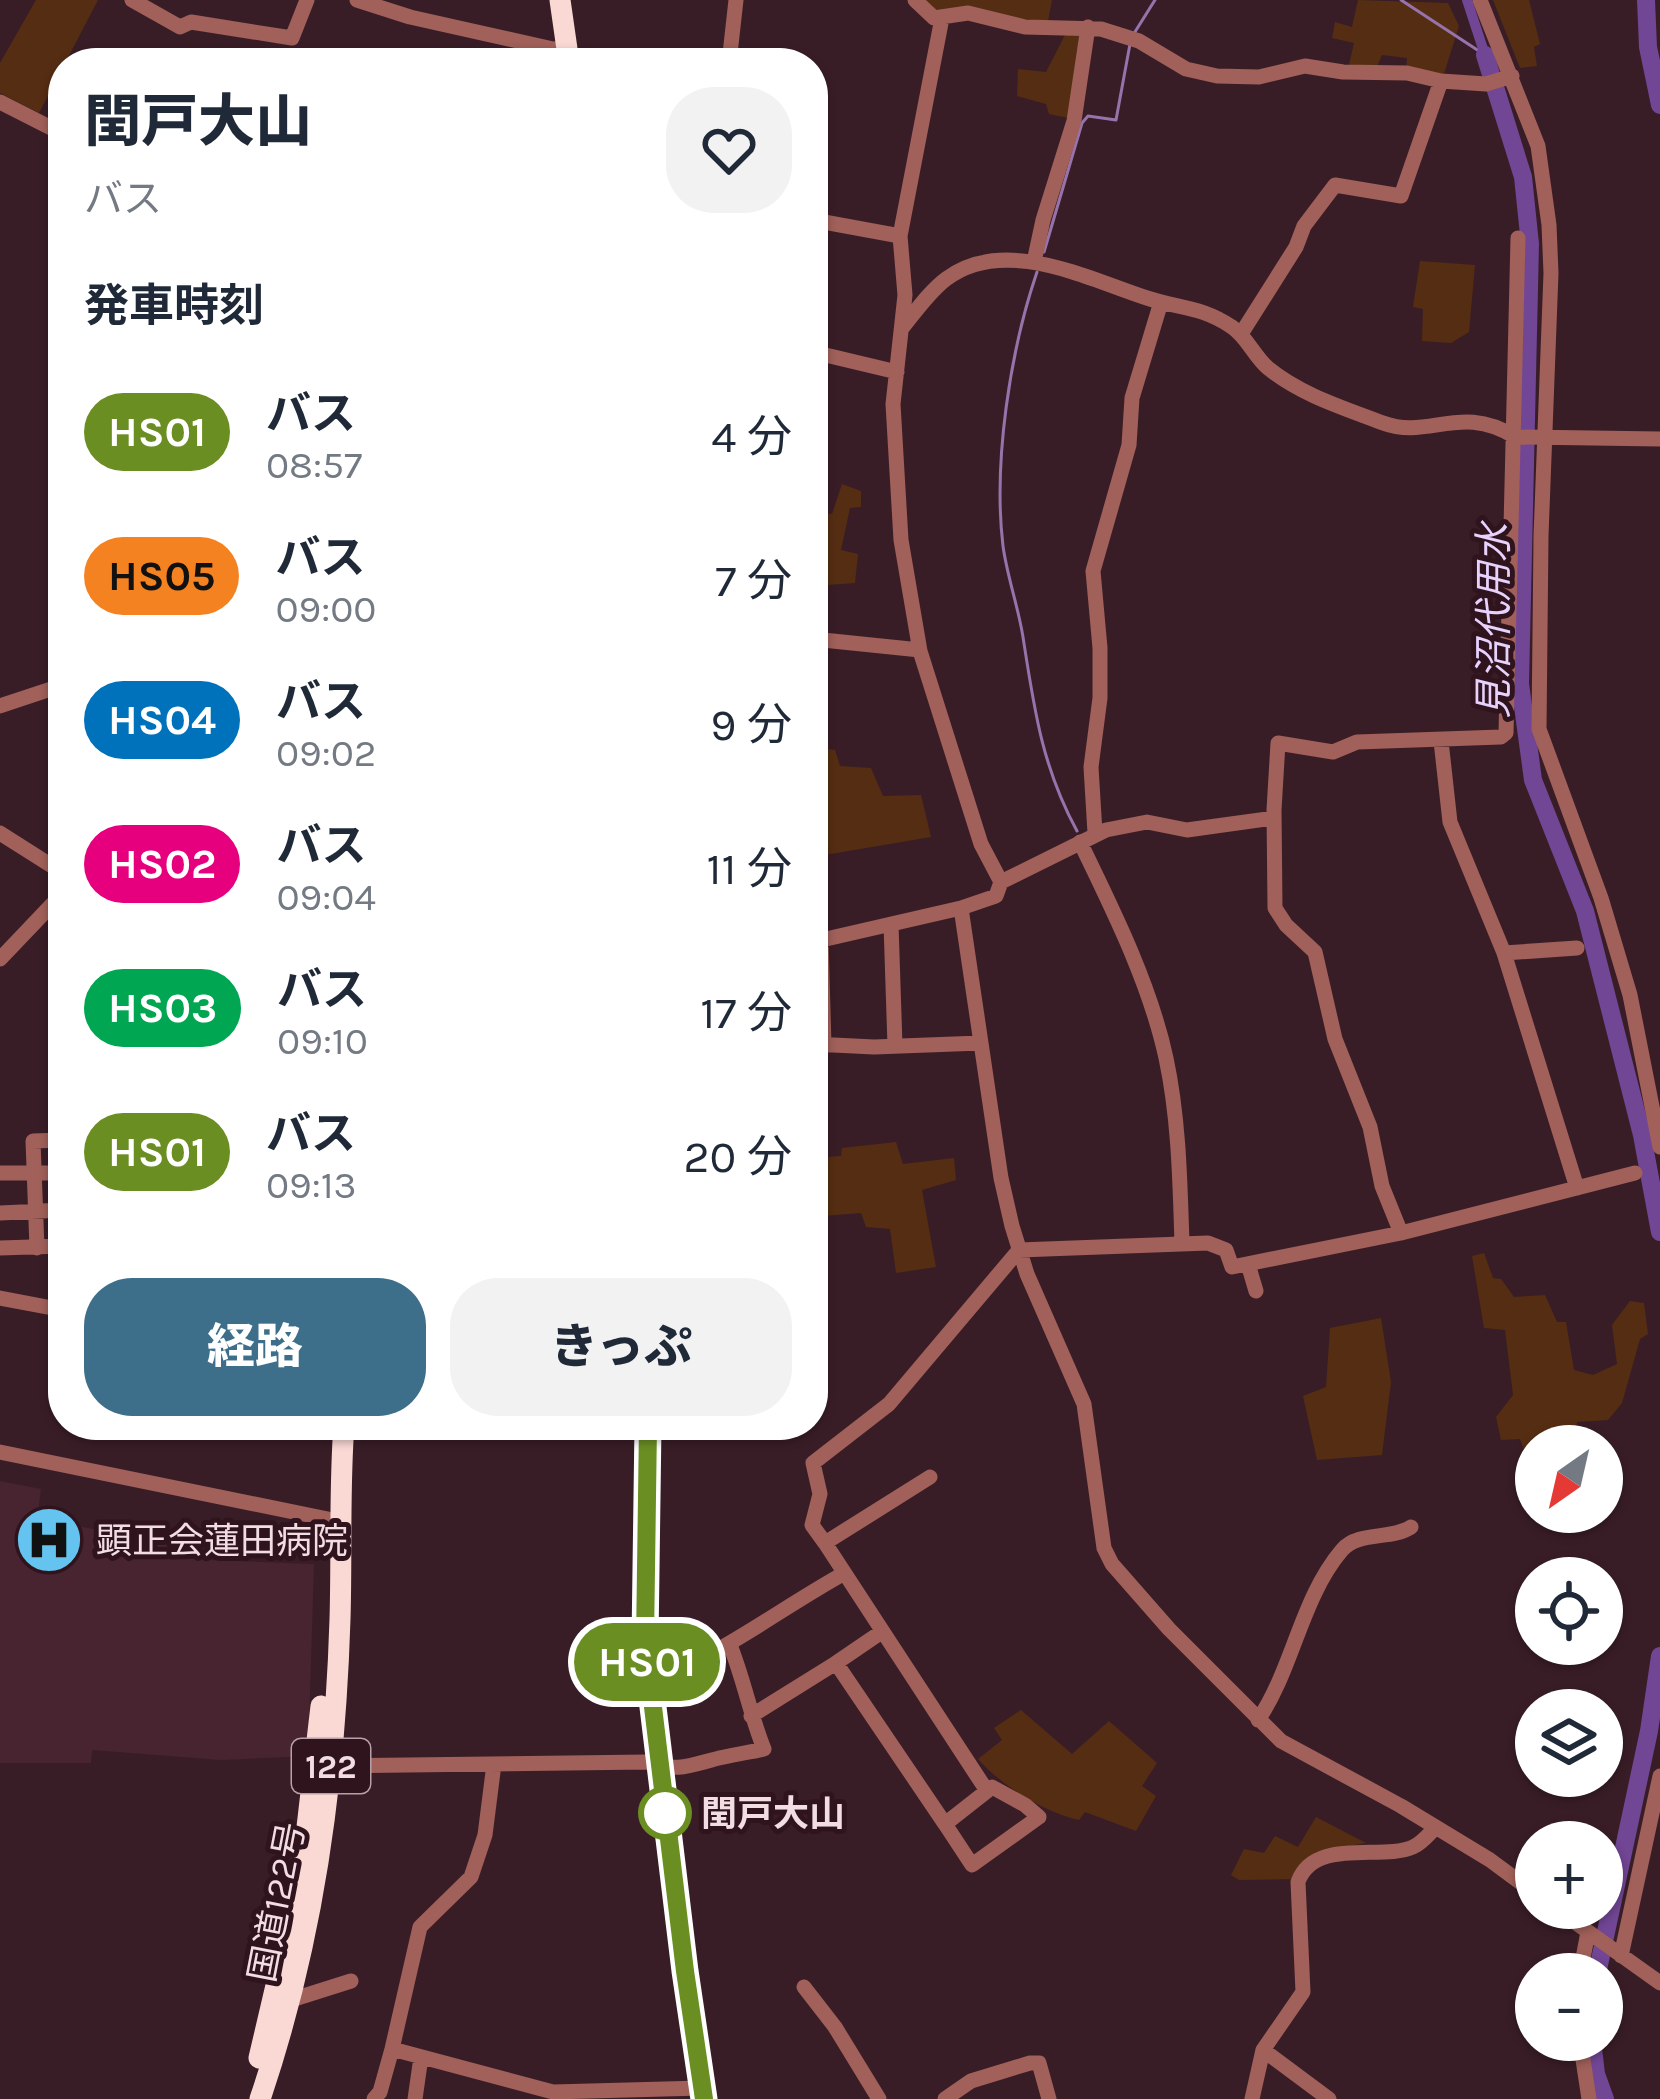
<!DOCTYPE html>
<html lang="ja">
<head>
<meta charset="utf-8">
<style>
	:root { --surface:#fff; --page:#f2f2f3; --text:#1f2937; --muted:#747a83; --accent:#3e6f8a }
	body { margin:0; font-family:Karla,"Noto Sans JP",sans-serif; background:var(--page); color:var(--text); height:100vh; display:flex; flex-direction:column; font-size:45px; white-space:nowrap }
	* { box-sizing:border-box; margin:0 }
	p { font-size:39px; color:var(--muted) }
	.icon { flex:none; width:66px; height:66px; fill:none; stroke:currentColor; stroke-width:2; stroke-linecap:round; stroke-linejoin:round }
	.map { position:relative; flex:1; overflow:hidden }
	.details { position:absolute; left:48px; top:48px; width:780px; height:1392px; display:flex; flex-direction:column; background:var(--surface); border-radius:48px; box-shadow:0 3px 9px #0004 }
	.details>* { flex:none }
	.badge { padding:0 24px; border-radius:39px; font-size:42px; line-height:78px }
	.needle { width:78px; rotate:214deg }
	.fabs { position:absolute; left:1515px; top:1425px; display:grid; gap:24px }
	.fabs a { display:grid; place-items:center; width:108px; height:108px; border-radius:50%; background:var(--surface); box-shadow:0 3px 9px #0004; font-size:60px }
	.map>.badge { position:absolute; translate:-50% -50%; box-shadow:0 0 0 6px #fff }
	h2 { padding:0 36px; font-size:45px; line-height:108px }
	.round { display:grid; place-items:center; flex:none; width:126px; height:126px; border-radius:48px; background:var(--page) }
	.summary { display:flex; align-items:center; justify-content:space-between; height:204px; padding:0 36px }
	h1 { font-size:57px; font-weight:800; line-height:90px }
	.action { display:flex; gap:24px; margin-top:auto; padding:24px 36px }
	.action a { flex:1; height:138px; border-radius:48px; background:var(--accent); color:#fff; font-size:48px; font-weight:800; line-height:138px; text-align:center }
	.action a+a { background:var(--page); color:var(--text) }
	ul { padding:0; list-style:none }
	li { display:flex; align-items:center; gap:36px; height:144px; padding:0 36px }
	li div { flex:1 }
	li b { display:block; font-size:45px }
	li em { font-style:normal }
	li .badge { min-width:132px; font-weight:700; text-align:center }
	.map>svg:first-child { display:block }
</style>
</head>
<body>
<div class="map">
<svg width="1660" height="2099" viewBox="0 0 1660 2099">
	<rect width="100%" height="100%" fill="#391d26"/>
	<path fill="#482430" d="M 0,1481 L 41,1489 L 37,1518 L 103,1531 L 121,1528 L 208,1560 L 314,1564 L 308,1756 L 221,1760 L 92,1750 L 91,1763 L 0,1763 Z"/>
	<path fill="#552d12" d="M 36,0 L 98,0 L 39,113 L 0,93 L 0,63 Z
		M 917,0 L 1052,0 L 1048,21 L 927,13 Z
		M 1358,0 L 1448,3 L 1459,26 L 1443,77 L 1406,69 L 1407,58 L 1382,55 L 1376,69 L 1348,69 L 1354,43 L 1332,38 L 1335,22 L 1352,27 Z
		M 1493,0 L 1529,0 L 1540,44 L 1534,47 L 1537,66 L 1520,68 Z
		M 1067,31 L 1082,34 L 1068,118 L 1049,114 L 1046,104 L 1017,96 L 1018,69 L 1046,72 Z
		M 1420,261 L 1475,265 L 1469,332 L 1451,343 L 1422,341 L 1423,309 L 1413,307 Z
		M 842,484 L 861,491 L 861,507 L 850,508 L 841,550 L 858,554 L 855,583 L 813,586 L 813,512 L 832,514 Z
		M 813,747 L 835,750 L 840,766 L 871,768 L 883,796 L 921,795 L 931,837 L 813,857 Z
		M 896,1142 L 903,1164 L 954,1158 L 956,1180 L 922,1190 L 936,1267 L 896,1273 L 890,1229 L 866,1227 L 861,1213 L 823,1216 L 814,1158 L 841,1156 L 842,1148 Z
		M 1484,1253 L 1493,1278 L 1501,1279 L 1514,1297 L 1545,1295 L 1557,1322 L 1566,1322 L 1574,1370 L 1593,1375 L 1617,1364 L 1612,1325 L 1630,1301 L 1644,1303 L 1648,1334 L 1640,1339 L 1622,1403 L 1608,1420 L 1577,1422 L 1574,1446 L 1536,1446 L 1536,1467 L 1527,1458 L 1520,1439 L 1501,1440 L 1496,1417 L 1513,1395 L 1505,1330 L 1484,1328 L 1472,1256 Z
		M 1381,1318 L 1391,1382 L 1382,1455 L 1317,1460 L 1303,1396 L 1326,1387 L 1330,1328 Z
		M 1021,1710 L 1072,1754 L 1109,1721 L 1157,1763 L 1142,1786 L 1156,1796 L 1136,1831 L 1085,1812 L 1079,1820 C 1044,1812 1003,1787 978,1759 L 1002,1740 L 994,1728 Z
		M 1316,1817 L 1366,1843 C 1336,1849 1307,1848 1294,1879 L 1239,1880 L 1231,1875 L 1244,1849 L 1264,1853 L 1275,1836 L 1298,1847 Z"/>
	<g fill="none" stroke-linecap="round" stroke-linejoin="round">
		<path stroke="#9773ac" stroke-width="3" d="M 1401,0 L 1485,55
			M 1133,35 L 1155,0
			M 1044,252 L 1082,123 L 1088,116 L 1116,120 L 1130,44
			M 1037,272 C 1010,351 993,463 1003,546 C 1007,576 1018,606 1023,637 C 1034,708 1042,767 1077,831"/>
		<path stroke="#714695" stroke-width="10" d="M 1467,0 L 1485,55"/>
		<path stroke="#714695" stroke-width="18" d="M 1646,0 L 1648,47 L 1660,105
			M 1485,55 L 1523,177 L 1530,244 L 1520,684 L 1533,780 L 1585,911 L 1642,1135 L 1660,1232
			M 1597,1974 L 1649,1731 L 1660,1656
			M 1592,2040 L 1596,2074 L 1605,2099"/>
		<path stroke="#a1605a" stroke-width="15" d="M 132,0 L 180,27 L 191,22 L 292,38 L 307,0
			M 357,0 L 410,17 L 553,49 L 567,48
			M 915,0 L 934,18 L 968,13 L 1025,27 L 1101,29 L 1139,41 L 1186,69 L 1217,76 L 1259,77 L 1305,66 L 1343,72 L 1407,73 L 1441,81 L 1486,84 L 1512,76
			M 1480,0 L 1538,146 L 1549,225 L 1551,273 L 1541,536 L 1539,729 L 1601,898 L 1630,995 L 1660,1147
			M 942,18 L 900,236 L 905,295 L 893,404 L 901,540 L 920,651 L 981,844 L 1001,882
			M 729,63 L 736,0
			M 0,102 L 63,134
			M 813,220 L 900,236
			M 1034,262 L 1043,220 L 1074,121 L 1088,27
			M 903,327 C 916,311 929,292 946,279 C 1004,235 1088,279 1147,298 C 1180,309 1201,306 1232,327 C 1247,337 1254,356 1268,368 C 1301,395 1344,408 1383,423 C 1429,440 1461,403 1515,437 L 1660,439
			M 1241,334 L 1296,247 L 1304,226 L 1335,185 L 1401,196 L 1441,81
			M 813,352 L 897,372
			M 813,639 L 920,650
			M 0,706 L 63,685
			M 1441,741 L 1450,822 L 1504,953 L 1577,948
			M 0,833 L 63,873
			M 1095,833 L 1091,767 L 1100,698 L 1100,648 L 1093,571 L 1129,445 L 1132,398 L 1161,302
			M 1080,842 C 1113,910 1150,984 1166,1058 C 1179,1119 1180,1182 1182,1244
			M 961,908 L 996,896 L 1001,882 L 1106,830 L 1147,822 L 1187,830 L 1274,818
			M 891,924 L 895,1046
			M 821,940 L 824,1045
			M 813,942 L 961,908 L 1001,1178 L 1012,1226 L 1027,1274 L 1084,1404 L 1104,1548 L 1112,1564 L 1169,1629 L 1281,1741 L 1401,1806 L 1490,1860 L 1536,1894
			M 1504,953 L 1577,1188
			M 0,959 L 63,893
			M 813,1044 L 874,1047 L 981,1043
			M 0,1173 L 63,1173
			M 0,1213 L 63,1210
			M 1401,1233 L 1382,1186 L 1370,1127 L 1335,1039 L 1315,952 L 1286,925 L 1275,908 L 1274,810 L 1278,743 L 1333,752 L 1357,742 L 1501,737 L 1506,733 L 1518,238
			M 0,1248 L 63,1246
			M 37,1248 L 33,1141 L 63,1140
			M 1248,1264 L 1256,1291
			M 0,1298 L 63,1310
			M 0,1452 L 328,1519
			M 930,1477 L 825,1543 L 987,1791 L 992,1787 L 1025,1805 L 1039,1817 L 972,1865 L 945,1824
			M 825,1543 L 812,1525 L 820,1494 L 813,1463 L 889,1404 L 1019,1250 L 1208,1243 L 1226,1250 L 1232,1267 L 1401,1233 L 1635,1173
			M 836,1663 L 880,1633
			M 649,1682 C 719,1657 778,1610 843,1574
			M 751,1716 L 836,1663 L 945,1824 L 987,1791
			M 1258,1720 C 1293,1669 1301,1598 1342,1550 C 1358,1531 1392,1540 1411,1527
			M 325,1766 L 647,1762 C 679,1774 695,1763 724,1757 C 737,1754 751,1752 764,1749 C 750,1714 744,1680 730,1645
			M 1555,1908 L 1660,1983
			M 1621,1956 L 1660,1776
			M 1580,1974 L 1588,1932
			M 804,1987 L 835,2027 L 879,2099
			M 291,2000 L 351,1981
			M 1580,2040 L 1589,2099
			M 392,2049 L 553,2092 L 702,2088
			M 1263,2050 L 1329,2099
			M 374,2099 L 380,2092 L 392,2049 L 420,1927 L 471,1877 L 485,1835 L 494,1764
			M 415,2099 L 421,2057
			M 945,2099 L 971,2081 L 1030,2063 L 1039,2063 L 1049,2099
			M 1252,2099 L 1263,2050 L 1303,1992 L 1298,1882 C 1314,1837 1382,1861 1413,1847 C 1422,1843 1429,1834 1436,1827"/>
		<path stroke="#fbaba2" stroke-width="18" d="M 648,1425 L 645,1641 L 690,2011 L 704,2099"/>
		<path stroke="#fad9d5" stroke-width="21" d="M 560,0 L 569,63
			M 259,2058 L 301,1879 L 321,1706
			M 260,2099 C 313,1943 335,1783 340,1619 C 342,1554 339,1489 344,1425"/>
	</g>
	<g fill="none" stroke-linecap="round" stroke-linejoin="round">
		<defs>
			<path id="line" d="M 648,1425 L 645,1641 L 685,1971 L 704,2099"/>
		</defs>
		<use href="#line" stroke="#fff" stroke-width="27"/>
		<use href="#line" stroke="#6b8e23" stroke-width="18"/>
	</g>
	<defs>
		<symbol id="hospital-disc" viewBox="-11 -11 22 22"><circle r="9.5" fill="#65c4ef" stroke="#2f141d"/><path d="M-5-5h3v3.5h4V-5h3V5h-3V1.5h-4V5h-3Z" fill="#111"/></symbol>
	</defs>
	<g fill-rule="evenodd">
		<use href="#hospital-disc" x="11" y="1502" width="76" height="76"/>
	</g>
	<circle fill="#fff" stroke="#6b8e23" stroke-width="6" cx="665" cy="1813" r="24"/>
	<g text-anchor="middle" stroke-width="10" stroke-linejoin="round" paint-order="stroke">
		<rect fill="#2f141d" stroke="#b7a1a7" stroke-width="3" x="292" y="1739" width="78" height="54" rx="9"/>
		<g font-size="33" font-weight="bold" fill="#f1dde2">
			<text x="331" y="1778">122</text>
		</g>
		<g font-size="36" fill="#f1dde2" stroke="#2f141d" text-anchor="start">
			<text x="96" y="1553">顕正会蓮田病院</text>
		</g>
		<g font-size="36" font-weight="bold" fill="#f1dde2" stroke="#2f141d" text-anchor="start">
			<text x="701" y="1826">閏戸大山</text>
		</g>
		<g font-size="36" fill="#f1dde2" stroke="#2f141d">
			<text transform="translate(276 1902) rotate(-79)" y="13">国道122号</text>
		</g>
		<g font-size="39" font-style="italic" fill="#e7d1fd" stroke="#2f141d">
			<text transform="translate(1493 621) rotate(-90)" y="14">見沼代用水</text>
		</g>
	</g>
</svg>
<div class="fabs">
<a><svg class="needle" viewBox="-14 -14 28 28"><path d="M0-13l5 13h-10z" fill="#e53935"/><path d="M0 13l5-13h-10z" fill="#747a83"/></svg></a>
<a><svg class="icon" aria-label="locate" viewBox="0 0 24 24"><circle cx="12" cy="12" r="6"/><path d="M12 2v4M12 18v4M2 12h4M18 12h4"/></svg></a>
<a><svg class="icon" aria-label="layers" viewBox="0 0 24 24"><path d="M12 4l9 5-9 5-9-5zM3 14l9 5 9-5"/></svg></a>
<a>+</a>
<a>−</a>
</div>
<b class="badge" style="left:647px;top:1662px;background:#6b8e23;color:#fff">HS01</b>
<section class="details">
<div class="summary"><div><h1>閏戸大山</h1><p>バス</p></div><a class="round"><svg class="icon" aria-label="heart" viewBox="0 0 24 24"><path d="M12 20l-8-8c-3-5 5-10 8-4 3-6 11-1 8 4z"/></svg></a></div>
<h2>発車時刻</h2>
<ul>
<li><span class="badge" style="background:#6b8e23;color:#fff">HS01</span><div><b>バス</b><p>08:57</p></div><em>4 分</em></li>
<li><span class="badge" style="background:#f58220;color:#111">HS05</span><div><b>バス</b><p>09:00</p></div><em>7 分</em></li>
<li><span class="badge" style="background:#0072bc;color:#fff">HS04</span><div><b>バス</b><p>09:02</p></div><em>9 分</em></li>
<li><span class="badge" style="background:#e6007e;color:#fff">HS02</span><div><b>バス</b><p>09:04</p></div><em>11 分</em></li>
<li><span class="badge" style="background:#00a651;color:#fff">HS03</span><div><b>バス</b><p>09:10</p></div><em>17 分</em></li>
<li><span class="badge" style="background:#6b8e23;color:#fff">HS01</span><div><b>バス</b><p>09:13</p></div><em>20 分</em></li>
</ul>
<div class="action"><a>経路</a><a>きっぷ</a></div>
</section>
</div>
</body>
</html>
